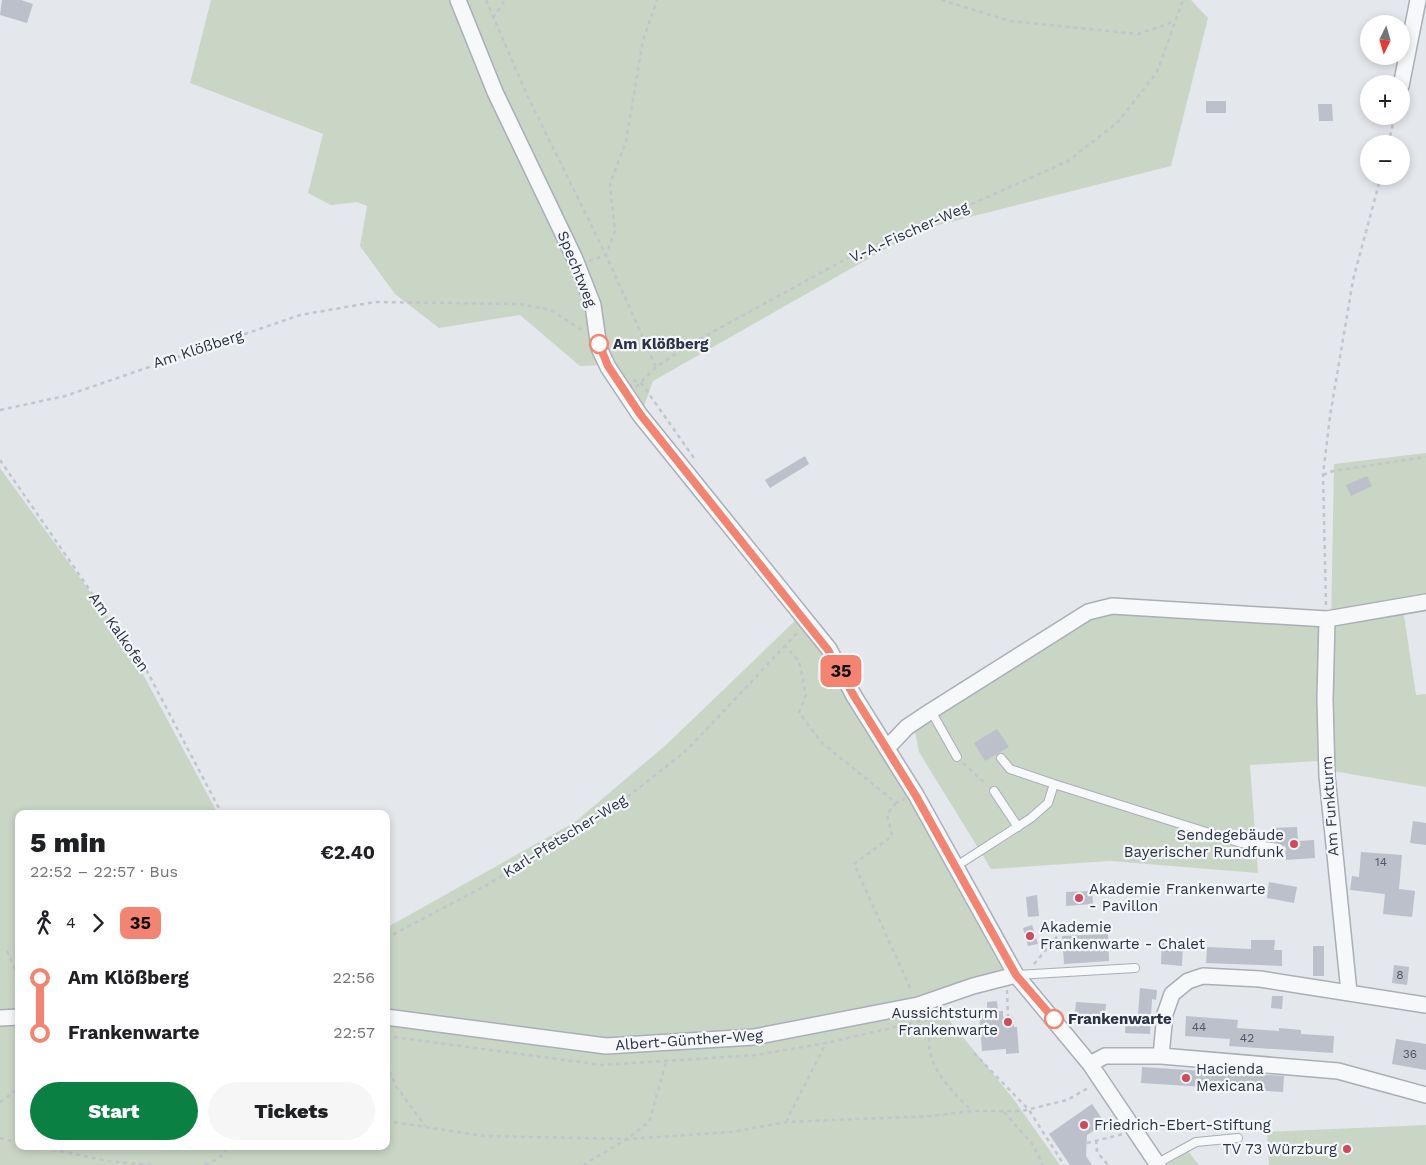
<!DOCTYPE html>
<html lang="en">
<head>
<meta charset="utf-8">
<style>
	:root { --surface:#fff; --page:#f6f6f6; --text:#202124; --muted:#757577; --accent:#0b8043 }
	body { margin:0; font-family:"Work Sans",sans-serif; background:var(--page); color:var(--text); height:100vh; display:flex; flex-direction:column; font-size:19px; white-space:nowrap }
	* { box-sizing:border-box; margin:0 }
	p { font-size:16px; color:var(--muted) }
	.icon { flex:none; width:28px; height:28px; fill:none; stroke:currentColor; stroke-width:2; stroke-linecap:round; stroke-linejoin:round }
	.map { position:relative; flex:1; overflow:hidden }
	.details { position:absolute; left:15px; top:810px; width:375px; height:340px; display:flex; flex-direction:column; background:var(--surface); border-radius:10px; box-shadow:0 2px 8px #0003 }
	.details>* { flex:none }
	.badge { padding:0 10px; border-radius:8px; font-size:18px; line-height:32px }
	.needle { width:32px; rotate:185deg }
	.tools { position:absolute; left:1360px; top:15px; display:grid; gap:10px }
	.tools a { display:grid; place-items:center; width:50px; height:50px; border-radius:50%; background:var(--surface); box-shadow:0 2px 8px #0003; font-size:25px }
	.map>.badge { position:absolute; translate:-50% -50%; box-shadow:0 0 0 2px #fff }
	.legs { display:flex; align-items:center; gap:8px; height:55px; padding:0 15px; font-size:16px }
	.legs p { margin-inline-start:auto }
	.head { display:flex; align-items:center; justify-content:space-between; height:85px; padding:0 15px }
	h1 { font-size:28px; font-weight:800; line-height:38px }
	.button { display:flex; gap:10px; margin-top:auto; padding:10px 15px }
	.button a { flex:1; height:58px; border-radius:30px; background:var(--accent); color:#fff; font-size:20px; font-weight:800; line-height:58px; text-align:center }
	.button a+a { background:var(--page); color:var(--text) }
	ul { padding:0 15px; list-style:none }
	li { display:flex; align-items:center; gap:18px; height:55px; font-size:19px }
	li i { display:grid; place-items:center; width:8px; height:100%; margin:0 6px; background:currentColor }
	li i::after { content:''; width:12px; height:12px; margin:-6px; border:4px solid; border-radius:50%; background:var(--surface) }
	li p { margin-inline-start:auto }
	li:first-child i { background:linear-gradient(#0000 50%,currentColor 0) }
	li:last-child i { background:linear-gradient(currentColor 50%,#0000 0) }
	.map>svg:first-child { display:block }
</style>
</head>
<body>
<div class="map">
<svg width="1426" height="1165" viewBox="0 0 1426 1165">
	<rect width="100%" height="100%" fill="#e4e7ec"/>
	<path fill="#c9d6c5" d="M 211,0 L 1191,0 L 1208,18 L 1171,166 L 919,230 L 653,381 L 643,409 L 601,365 L 580,366 L 520,315 L 439,328 L 395,294 L 360,246 L 367,206 L 357,202 L 331,205 L 308,193 L 323,134 L 190,83 Z
		M 1426,453 L 1426,597 L 1403,609 L 1416,695 L 1426,694 L 1426,787 L 1333,771 L 1331,628 L 1334,464 Z
		M 0,468 L 123,637 L 218,814 L 19,814 L 19,1146 L 386,1146 L 386,928 L 575,822 L 667,744 L 799,617 L 883,748 L 1009,972 L 936,1004 L 1012,1097 L 1060,1165 L 0,1165 Z
		M 1126,611 L 1323,625 L 1321,761 L 1250,765 L 1258,873 L 1110,861 L 991,869 L 919,752 L 914,726 L 1063,631 L 1099,616 Z
		M 1426,1125 L 1426,1165 L 1269,1165 L 1267,1132 Z
		M 1188,1151 L 1199,1165 L 1166,1165 Z"/>
	<path fill="#bbc0ca" d="M 2,0 L 21,0 L 33,4 L 27,23 L 0,15 Z
		M 1206,101 L 1226,101 L 1226,113 L 1206,113 Z
		M 1318,104 L 1332,104 L 1333,121 L 1319,121 Z
		M 805,456 L 809,464 L 770,488 L 765,480 Z
		M 1367,476 L 1372,486 L 1351,496 L 1346,485 Z
		M 997,729 L 1009,747 L 985,761 L 974,743 Z
		M 1413,821 L 1426,823 L 1426,845 L 1410,843 Z
		M 1297,827 L 1298,841 L 1314,840 L 1315,858 L 1286,860 L 1285,846 L 1274,842 L 1273,828 Z
		M 1361,852 L 1402,855 L 1399,889 L 1415,891 L 1412,917 L 1383,914 L 1385,894 L 1350,890 L 1352,876 L 1359,877 Z
		M 1269,882 L 1297,887 L 1294,903 L 1267,898 Z
		M 1092,891 L 1093,904 L 1066,906 L 1066,892 Z
		M 1037,895 L 1039,916 L 1028,917 L 1026,897 Z
		M 1032,925 L 1038,944 L 1028,946 L 1023,928 Z
		M 1108,934 L 1109,961 L 1064,964 L 1062,936 Z
		M 1162,939 L 1183,940 L 1182,966 L 1161,964 Z
		M 1251,940 L 1275,940 L 1274,950 L 1282,950 L 1282,966 L 1206,963 L 1207,947 L 1251,949 Z
		M 1313,946 L 1324,946 L 1324,976 L 1313,976 Z
		M 1394,965 L 1409,967 L 1407,985 L 1392,983 Z
		M 1140,988 L 1157,990 L 1156,1000 L 1152,999 L 1150,1034 L 1125,1033 L 1126,1014 L 1138,1014 Z
		M 1272,996 L 1283,996 L 1282,1009 L 1271,1008 Z
		M 997,1001 L 998,1011 L 1003,1011 L 1003,1017 L 1013,1017 L 1014,1027 L 1017,1027 L 1019,1053 L 1006,1054 L 1006,1049 L 982,1051 L 979,1013 L 987,1012 L 987,1002 Z
		M 1076,1002 L 1106,1004 L 1104,1026 L 1074,1023 Z
		M 1186,1016 L 1238,1020 L 1237,1028 L 1279,1031 L 1279,1028 L 1301,1030 L 1301,1034 L 1334,1036 L 1333,1053 L 1229,1046 L 1230,1039 L 1185,1036 Z
		M 1396,1039 L 1426,1044 L 1426,1070 L 1392,1064 Z
		M 1142,1067 L 1284,1076 L 1283,1092 L 1141,1083 Z
		M 1092,1104 L 1105,1123 L 1087,1135 L 1086,1156 L 1092,1165 L 1070,1165 L 1049,1134 Z"/>
	<g fill="none" stroke-linecap="round" stroke-linejoin="round">
		<defs>
			<path id="service" d="M 931,711 L 957,757
				M 1001,758 L 1010,769 L 1054,784 L 1241,843 L 1279,848
				M 994,791 L 1018,827
				M 955,867 L 1031,818 L 1048,803 L 1054,784
				M 1017,975 L 1135,968
				M 1156,1164 L 1196,1142 L 1238,1138"/>
			<path id="minor" d="M 458,0 L 495,92 L 575,259 L 593,305 L 599,348 L 608,367 L 640,415 L 829,649 L 854,696 L 916,795 L 1016,975 L 1090,1064 L 1158,1165
				M 1401,86 L 1418,0
				M 1327,619 L 1325,699 L 1327,776 L 1349,992
				M 887,748 L 907,727 L 931,711 L 1088,612 L 1112,606 L 1327,619 L 1426,602
				M 386,1017 L 606,1046 L 754,1037 L 918,1005 L 973,986 L 1016,975
				M 0,1018 L 19,1017
				M 1161,1056 L 1165,1014 L 1172,994 L 1188,981 L 1203,976 L 1260,979 L 1426,1005
				M 1090,1064 L 1105,1056 L 1161,1056 L 1338,1071 L 1426,1095"/>
		</defs>
		<use href="#service" stroke="#a9aeb7" stroke-width="10"/>
		<use href="#minor" stroke="#a9aeb7" stroke-width="18"/>
		<path stroke="#c2c5cb" stroke-width="2.5" stroke-dasharray="4 4" stroke-linecap="butt" d="M 486,0 L 527,95 L 606,255 L 656,367
			M 941,0 L 1010,21 L 1138,34 L 1173,22
			M 493,18 L 505,0
			M 1388,144 L 1395,116
			M 589,261 L 606,255 L 615,231 L 610,184 L 626,141 L 643,40 L 657,0
			M 633,380 L 642,384 L 694,458
			M 636,387 L 656,367 L 689,345 L 846,259 L 915,226 L 945,216 L 1068,161 L 1118,122 L 1157,72 L 1183,0
			M 0,410 L 65,396 L 300,315 L 375,302 L 520,304 L 551,310 L 583,331
			M 0,460 L 96,599 L 138,654 L 222,814
			M 1323,475 L 1333,471 L 1426,457
			M 1326,605 L 1323,475 L 1330,416 L 1353,280 L 1381,176
			M 784,645 L 799,661 L 806,695 L 799,712 L 821,742 L 896,803 L 905,799
			M 963,763 L 987,785
			M 896,803 L 887,814 L 892,836 L 854,864 L 912,992
			M 386,938 L 485,886 L 612,809 L 687,750 L 798,632
			M 7,951 L 19,978
			M 1034,964 L 1061,932 L 1085,930 L 1085,935
			M 1007,990 L 1008,1018
			M 933,1014 C 930,1020 929,1026 929,1033 C 926,1067 949,1088 972,1111
			M 386,1036 L 602,1065 L 756,1055 L 826,1043 L 930,1019
			M 386,1041 L 387,1030
			M 974,1053 L 1029,1110 L 1064,1165
			M 386,1064 L 396,1086 L 425,1126
			M 0,1102 L 19,1088
			M 1004,1112 L 1033,1145 L 1043,1165
			M 386,1121 L 484,1136 L 627,1139 L 732,1132 L 786,1122 L 931,1116 L 972,1111 L 1022,1111 L 1067,1100 L 1090,1087
			M 786,1122 L 826,1043
			M 0,1138 L 19,1143
			M 1096,1140 L 1097,1152 L 1108,1165
			M 1087,1143 L 1123,1134
			M 37,1146 L 107,1161 L 152,1165
			M 205,1165 L 218,1159 L 230,1146
			M 583,1165 L 627,1139 L 649,1122 L 667,1059"/>
		<use href="#service" stroke="#f7f8fa" stroke-width="8"/>
		<use href="#minor" stroke="#f7f8fa" stroke-width="15"/>
	</g>
	<g fill="none" stroke-linecap="round" stroke-linejoin="round">
		<defs>
			<path id="line-1" d="M 599,344 L 608,366 L 640,414 L 828,650 L 854,696 L 916,796 L 1016,975 L 1054,1019"/>
		</defs>
		<use href="#line-1" stroke="#fff" stroke-width="11"/>
		<use href="#line-1" stroke="#f48472" stroke-width="8"/>
	</g>
	<g fill="#fff" stroke="#f48472" stroke-width="2.5">
		<circle cx="599" cy="344" r="9"/>
		<circle cx="1054" cy="1019" r="9"/>
	</g>
	<g fill="#d1495b" stroke="#f4f6f9" stroke-width="2">
		<circle cx="1294" cy="844" r="5"/>
		<circle cx="1079" cy="898" r="5"/>
		<circle cx="1030" cy="936" r="5"/>
		<circle cx="1008" cy="1022" r="5"/>
		<circle cx="1186" cy="1078" r="5"/>
		<circle cx="1084" cy="1125" r="5"/>
		<circle cx="1347" cy="1149" r="5"/>
	</g>
	<g text-anchor="middle" stroke-width="4.5" stroke-linejoin="round" paint-order="stroke">
		<g font-size="12" fill="#4f5766">
			<text x="1381" y="866">14</text>
			<text x="1400" y="979">8</text>
			<text x="1199" y="1031">44</text>
			<text x="1247" y="1042">42</text>
			<text x="1410" y="1058">36</text>
		</g>
		<g font-size="15" fill="#2b3445" stroke="#f4f6f9">
			<text transform="translate(909 232) rotate(-24)" y="5">V.-A.-Fischer-Weg</text>
			<text transform="translate(577 269) rotate(68)" y="5">Spechtweg</text>
			<text transform="translate(198 349) rotate(-18)" y="5">Am Klößberg</text>
			<text transform="translate(119 632) rotate(55)" y="5">Am Kalkofen</text>
			<text transform="translate(1330 806) rotate(-94)" y="5">Am Funkturm</text>
			<text transform="translate(565 836) rotate(-32)" y="5">Karl-Pfetscher-Weg</text>
			<text transform="translate(689 1040) rotate(-4)" y="5">Albert-Günther-Weg</text>
		</g>
		<g font-size="15" font-weight="bold" fill="#2b3445" stroke="#f4f6f9" text-anchor="start">
			<text x="613" y="349">Am Klößberg</text>
			<text x="1068" y="1024">Frankenwarte</text>
		</g>
		<g font-size="15" fill="#2b3445" stroke="#f4f6f9" text-anchor="start">
			<text x="1284" y="840" text-anchor="end">Sendegebäude<tspan x="1284" dy="17">Bayerischer Rundfunk</tspan></text>
			<text x="1089" y="894">Akademie Frankenwarte<tspan x="1089" dy="17">- Pavillon</tspan></text>
			<text x="1040" y="932">Akademie<tspan x="1040" dy="17">Frankenwarte - Chalet</tspan></text>
			<text x="998" y="1018" text-anchor="end">Aussichtsturm<tspan x="998" dy="17">Frankenwarte</tspan></text>
			<text x="1196" y="1074">Hacienda<tspan x="1196" dy="17">Mexicana</tspan></text>
			<text x="1094" y="1130">Friedrich-Ebert-Stiftung</text>
			<text x="1337" y="1154" text-anchor="end">TV 73 Würzburg</text>
		</g>
	</g>
</svg>
<div class="tools">
<a><svg class="needle" viewBox="-14 -14 28 28"><path d="M0-13l5 13h-10z" fill="#e53935"/><path d="M0 13l5-13h-10z" fill="#757577"/></svg></a>
<a>+</a>
<a>−</a>
</div>
<b class="badge" style="left:841px;top:671px;background:#f48472;color:#111">35</b>
<section class="details">
<div class="head"><div><h1>5 min</h1><p>22:52 – 22:57 · Bus</p></div><b>€2.40</b></div>
<div class="legs"><svg class="icon" aria-label="walk" viewBox="0 0 24 24"><circle cx="13" cy="4" r="2"/><path d="M13 8l-2 6 4 7M11 14l-3 7M7 12l3-4h3l4 4"/></svg>4<svg class="icon" aria-label="forward" viewBox="0 0 24 24"><path d="M9 5l7 7-7 7"/></svg><b class="badge" style="background:#f48472;color:#111">35</b></div>
<ul>
<li><i style="color:#f48472"></i><b>Am Klößberg</b><p>22:56</p></li>
<li><i style="color:#f48472"></i><b>Frankenwarte</b><p>22:57</p></li>
</ul>
<div class="button"><a>Start</a><a>Tickets</a></div>
</section>
</div>
</body>
</html>
